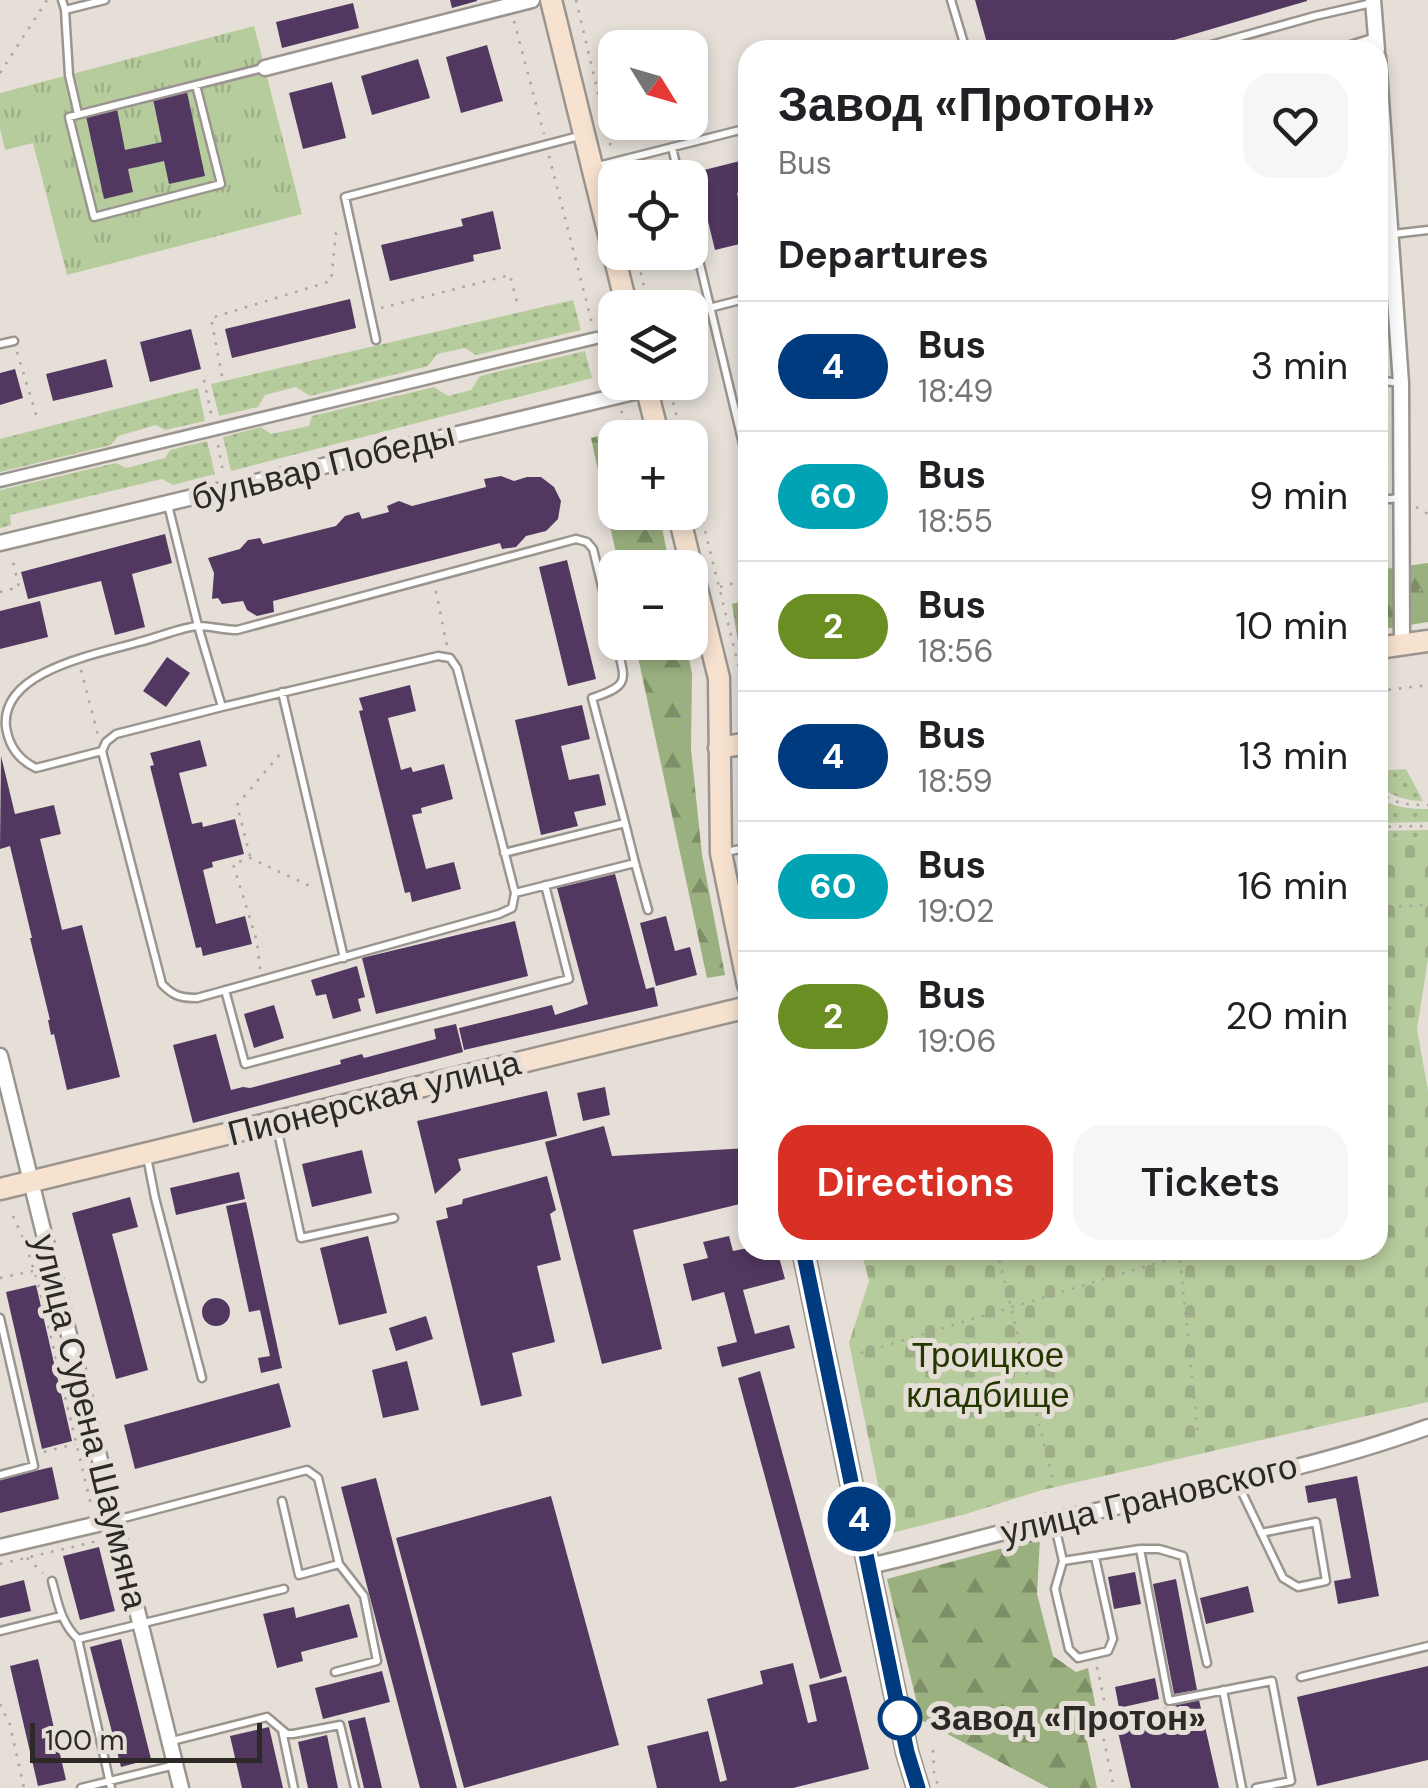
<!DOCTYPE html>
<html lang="en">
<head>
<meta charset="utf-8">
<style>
	:root { --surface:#fff; --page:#f6f6f6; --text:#202124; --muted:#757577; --line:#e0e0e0; --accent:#d93025 }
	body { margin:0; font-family:"DM Sans",sans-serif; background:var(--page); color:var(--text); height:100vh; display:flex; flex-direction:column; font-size:38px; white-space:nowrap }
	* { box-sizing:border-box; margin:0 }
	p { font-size:32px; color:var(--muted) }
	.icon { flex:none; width:55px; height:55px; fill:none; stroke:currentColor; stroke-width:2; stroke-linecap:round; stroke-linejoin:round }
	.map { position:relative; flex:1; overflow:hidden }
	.details { position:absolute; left:738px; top:40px; width:650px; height:1220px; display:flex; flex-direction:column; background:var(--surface); border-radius:30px; box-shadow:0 5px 15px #0003 }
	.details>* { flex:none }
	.badge { padding:0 20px; border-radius:32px; font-size:35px; line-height:65px }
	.needle { width:65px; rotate:127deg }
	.tools { position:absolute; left:598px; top:30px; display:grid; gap:20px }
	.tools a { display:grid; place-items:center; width:110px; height:110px; border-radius:20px; background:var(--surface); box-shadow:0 5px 15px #0003; font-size:50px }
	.scale { position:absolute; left:30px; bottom:25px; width:232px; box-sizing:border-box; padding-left:10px; border:5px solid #2c2927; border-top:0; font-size:28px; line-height:35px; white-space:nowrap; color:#2c2927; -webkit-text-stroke:8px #e5dfd8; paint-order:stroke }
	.map>.badge { position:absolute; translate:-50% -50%; box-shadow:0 0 0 5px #fff }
	h2 { padding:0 40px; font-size:38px; line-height:90px }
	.round { display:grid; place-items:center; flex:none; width:105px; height:105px; border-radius:30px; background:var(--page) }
	.headline { display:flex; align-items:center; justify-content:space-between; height:170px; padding:0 40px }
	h1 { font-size:48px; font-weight:600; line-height:75px }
	.button { display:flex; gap:20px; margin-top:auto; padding:20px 40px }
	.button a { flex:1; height:115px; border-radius:30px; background:var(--accent); color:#fff; font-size:40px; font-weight:600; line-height:115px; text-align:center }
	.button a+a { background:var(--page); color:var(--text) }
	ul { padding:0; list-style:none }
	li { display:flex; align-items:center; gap:30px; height:130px; padding:0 40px; border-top:2px solid var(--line) }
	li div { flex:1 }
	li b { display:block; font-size:38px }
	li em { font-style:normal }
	li .badge { min-width:110px; font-weight:700; text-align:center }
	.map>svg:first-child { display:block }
</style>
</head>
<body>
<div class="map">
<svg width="1428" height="1788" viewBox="0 0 1428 1788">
	<defs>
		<pattern id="grass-dots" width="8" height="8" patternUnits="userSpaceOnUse" patternTransform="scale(2.5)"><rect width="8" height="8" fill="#b7cc9d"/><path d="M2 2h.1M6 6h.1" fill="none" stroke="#9eaf87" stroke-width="1.8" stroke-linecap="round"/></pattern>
		<pattern id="forest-firs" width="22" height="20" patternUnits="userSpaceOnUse" patternTransform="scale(2.5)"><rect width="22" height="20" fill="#9ab07e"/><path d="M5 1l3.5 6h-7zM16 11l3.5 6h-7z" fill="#7e8f67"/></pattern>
		<pattern id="cemetery-stones" width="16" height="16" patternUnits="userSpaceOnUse" patternTransform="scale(2.5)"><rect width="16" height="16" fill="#b7cc9d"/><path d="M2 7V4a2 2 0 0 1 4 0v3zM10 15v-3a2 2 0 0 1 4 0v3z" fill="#9eaf87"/></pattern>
		<pattern id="park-tufts" width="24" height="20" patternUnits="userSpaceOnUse" patternTransform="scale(2.5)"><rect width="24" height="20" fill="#b7cc9d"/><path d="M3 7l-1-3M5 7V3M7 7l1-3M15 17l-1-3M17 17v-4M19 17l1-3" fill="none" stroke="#9eaf87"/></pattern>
	</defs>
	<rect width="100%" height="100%" fill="#e5dfd8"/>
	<path fill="url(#grass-dots)" d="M 573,300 L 581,330 L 476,355 L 465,348 L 437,354 L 428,366 L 310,396 L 296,387 L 265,395 L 258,407 L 219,416 L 211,384 Z
		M 585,351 L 592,378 L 231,471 L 223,437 L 261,427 L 271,434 L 309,426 L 312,416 L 434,387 L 448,396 L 471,390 L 480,376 Z
		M 198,388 L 205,421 L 165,430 L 156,425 L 118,436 L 111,445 L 0,472 L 0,439 Z
		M 207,441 L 215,474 L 173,485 L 162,479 L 10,515 L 11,525 L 0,528 L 0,490 L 116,463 L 126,468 L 165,458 L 170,450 Z
		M 1406,769 L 1423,801 C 1405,801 1392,796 1378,785 L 1378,771 Z
		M 1378,796 C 1392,808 1410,809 1428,809 L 1428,822 L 1378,823 Z
		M 1428,830 L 1428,838 L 1378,840 L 1378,831 Z"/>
	<path fill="url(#forest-firs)" d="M 641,426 L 643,437 L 615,438 L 615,512 L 659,513 L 670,567 L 619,567 L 591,438 Z
		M 1428,563 L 1428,622 L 1378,630 L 1378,570 Z
		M 747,600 L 748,600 L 747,672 L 740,655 L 732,604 Z
		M 635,643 L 686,643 L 692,674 L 691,749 L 702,855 L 725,975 L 707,978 Z
		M 1040,1538 L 1037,1594 L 1053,1656 L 1076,1672 L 1088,1668 L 1097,1714 L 1086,1736 L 1097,1788 L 1049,1788 L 921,1720 L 887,1579 Z"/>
	<path fill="url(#cemetery-stones)" d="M 1428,838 L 1428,959 L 1417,1029 L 1428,1091 L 1428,1402 L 1042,1490 L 966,1514 L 888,1534 L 849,1343 L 869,1281 L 861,1250 L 1378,1250 L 1378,840 Z"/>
	<path fill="url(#park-tufts)" d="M 254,26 L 302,214 L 67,275 L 33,143 L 5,150 L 0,129 L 0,93 Z"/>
	<path fill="#523860" d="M 450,0 L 477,0 L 477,1 L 452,8 Z
		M 975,0 L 1307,0 L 1307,1 L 1140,50 L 989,50 Z
		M 353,3 L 359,28 L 282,48 L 276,22 Z
		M 487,45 L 503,101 L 461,113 L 446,57 Z
		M 418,59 L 430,98 L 372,115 L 361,76 Z
		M 332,82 L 346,138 L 303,149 L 289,93 Z
		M 187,92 L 205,176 L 169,184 L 164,161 L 128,169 L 133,192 L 104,199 L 86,116 L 117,109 L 125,150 L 162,142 L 153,99 Z
		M 748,159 L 748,190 L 737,193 L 748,242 L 715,250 L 696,172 Z
		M 493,211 L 501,249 L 473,255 L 474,261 L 390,281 L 381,245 L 463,226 L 461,219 Z
		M 350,299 L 356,328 L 232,358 L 225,329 Z
		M 1378,320 L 1388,352 L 1378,355 Z
		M 191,329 L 201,369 L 150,382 L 140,342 Z
		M 748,353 L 748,378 L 746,378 L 741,355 Z
		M 106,359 L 113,387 L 53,401 L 46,374 Z
		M 15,369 L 23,398 L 0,405 L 0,373 Z
		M 501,476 L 514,481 L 527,477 L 541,477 L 554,487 L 561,501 L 558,519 L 546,531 L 526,536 L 516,547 L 502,549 L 500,543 L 273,601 L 274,612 L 257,616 L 247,610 L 243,601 L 222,604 L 218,598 L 212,599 L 214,573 L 208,558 L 240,549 L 248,540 L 260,538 L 263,544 L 336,526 L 345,516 L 359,512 L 362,519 L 389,512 L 387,506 L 399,501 L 412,506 L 486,487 L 484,479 Z
		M 165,534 L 172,563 L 132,574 L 145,627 L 115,635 L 101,581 L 28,599 L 21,572 Z
		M 567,560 L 596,679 L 568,686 L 539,567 Z
		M 40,601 L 48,637 L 0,649 L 0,611 Z
		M 167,657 L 190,673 L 166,707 L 143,691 Z
		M 410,685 L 416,711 L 388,718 L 401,770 L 411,767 L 413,772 L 444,764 L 453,799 L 421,808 L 422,813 L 412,815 L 426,869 L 454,862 L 461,889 L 412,902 L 410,892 L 405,893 L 359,711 L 363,710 L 359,698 Z
		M 582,705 L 590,739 L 561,746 L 569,780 L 599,774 L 606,805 L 574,812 L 578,826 L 541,835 L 515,720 Z
		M 200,740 L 207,766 L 179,773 L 192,824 L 202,822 L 203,827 L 235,819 L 244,854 L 212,862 L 213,867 L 203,870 L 216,924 L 245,916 L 252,944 L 203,956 L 201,947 L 196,948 L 150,766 L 154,765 L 150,753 Z
		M 1,756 L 15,814 L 54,805 L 61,834 L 40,839 L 62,930 L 82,925 L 120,1077 L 67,1090 L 54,1034 L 51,1035 L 48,1020 L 50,1020 L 30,938 L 32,938 L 10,846 L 0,849 Z
		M 615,874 L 646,989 L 654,987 L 658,1006 L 464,1050 L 459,1028 L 552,1005 L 555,1015 L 588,1004 L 557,888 Z
		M 666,916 L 675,951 L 690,947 L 697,975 L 656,986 L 640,923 Z
		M 515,921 L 528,976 L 376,1014 L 362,958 Z
		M 357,966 L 365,997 L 358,999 L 361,1011 L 333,1019 L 326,994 L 316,996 L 311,980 Z
		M 274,1005 L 284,1038 L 254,1048 L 244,1014 Z
		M 456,1024 L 463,1052 L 193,1123 L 173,1045 L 216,1034 L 231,1090 L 243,1087 L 250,1088 L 341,1064 L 340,1060 L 362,1054 L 364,1058 L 436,1039 L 434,1029 Z
		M 605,1087 L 610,1115 L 583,1121 L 577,1093 Z
		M 547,1091 L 557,1136 L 458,1159 L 461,1170 L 435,1194 L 417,1121 Z
		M 604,1126 L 612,1156 L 748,1148 L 748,1202 L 633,1230 L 662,1349 L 602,1364 L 545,1142 Z
		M 362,1150 L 372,1193 L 312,1207 L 302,1164 Z
		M 239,1172 L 245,1199 L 176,1215 L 170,1188 Z
		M 547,1176 L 556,1210 L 550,1214 L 561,1260 L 537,1266 L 555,1342 L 512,1353 L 522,1396 L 481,1406 L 436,1221 L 448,1218 L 446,1208 L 462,1204 L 463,1199 Z
		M 130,1197 L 138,1227 L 112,1234 L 148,1370 L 116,1379 L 72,1213 Z
		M 246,1202 L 282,1368 L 261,1373 L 258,1358 L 270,1356 L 260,1310 L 249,1312 L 226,1206 Z
		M 368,1236 L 387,1313 L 339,1325 L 320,1248 Z
		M 729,1236 L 733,1251 L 748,1248 L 748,1250 L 777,1250 L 785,1279 L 743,1290 L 755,1334 L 789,1325 L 795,1348 L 722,1367 L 717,1347 L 737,1342 L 724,1292 L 692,1301 L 683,1264 L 708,1258 L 703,1242 Z
		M 36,1285 L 72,1441 L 42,1449 L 6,1292 Z
		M202 1312a14 14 0 1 1 28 0a14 14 0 1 1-28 0Z
		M 426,1316 L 433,1339 L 396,1351 L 389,1328 Z
		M 407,1361 L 419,1410 L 383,1418 L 372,1370 Z
		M 760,1371 L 842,1672 L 820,1679 L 738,1378 Z
		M 279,1383 L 291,1427 L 135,1469 L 124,1425 Z
		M 52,1467 L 59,1499 L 0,1513 L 0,1479 Z
		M 1357,1476 L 1379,1596 L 1338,1604 L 1334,1581 L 1351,1578 L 1336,1498 L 1308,1503 L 1305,1486 Z
		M 376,1478 L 457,1788 L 420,1788 L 341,1487 Z
		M 551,1496 L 619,1745 L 464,1788 L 396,1538 Z
		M 99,1547 L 115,1611 L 80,1620 L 63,1556 Z
		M 1135,1572 L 1141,1604 L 1114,1609 L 1108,1577 Z
		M 1176,1579 L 1197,1690 L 1174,1694 L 1153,1584 Z
		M 24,1580 L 31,1611 L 0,1618 L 0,1586 Z
		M 1248,1586 L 1254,1612 L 1206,1624 L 1200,1598 Z
		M 349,1604 L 358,1637 L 301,1652 L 303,1661 L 277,1668 L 263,1614 L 294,1607 L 296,1618 Z
		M 121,1639 L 151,1759 L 121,1767 L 90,1647 Z
		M 38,1659 L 66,1780 L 38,1786 L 10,1666 Z
		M 793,1663 L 808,1723 L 817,1721 L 809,1685 L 846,1676 L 869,1769 L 793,1788 L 657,1788 L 647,1746 L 708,1731 L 720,1782 L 727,1780 L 707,1699 L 763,1684 L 760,1671 Z
		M 1428,1666 L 1428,1760 L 1317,1786 L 1297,1697 Z
		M 382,1671 L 390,1702 L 323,1719 L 315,1688 Z
		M 1155,1678 L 1159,1699 L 1119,1708 L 1115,1687 Z
		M 1199,1700 L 1219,1788 L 1131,1788 L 1115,1719 Z
		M 365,1717 L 382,1788 L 364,1788 L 348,1721 Z
		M 269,1727 L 283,1788 L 242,1788 L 230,1736 Z
		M 327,1735 L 338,1788 L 308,1788 L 298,1742 Z"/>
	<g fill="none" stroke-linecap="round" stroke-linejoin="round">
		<defs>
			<path id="service" d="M 62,0 L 65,10 L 105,0
				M 951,0 L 966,50
				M 65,10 L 69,75 L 78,114
				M 1193,50 L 1315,16 L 1372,3
				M 1335,50 L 1375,37
				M 196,85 L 221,184 L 94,217 L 69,117 L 263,68
				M 672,147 L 679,178
				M 594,167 L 748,128
				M 690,223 L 744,448 L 748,447
				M 1393,234 L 1428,230
				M 690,313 L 748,298
				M 376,340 L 345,197 L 579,136
				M 0,344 L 14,341
				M 1378,380 L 1399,383
				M 1378,500 L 1401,498
				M 168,505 L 198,626 L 222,707 L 116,734 L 106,742 L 102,751 L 162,984 C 173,996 181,998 197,998 L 499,914 L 512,908 L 515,893 L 457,668 L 450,658 L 438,656 L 222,707
				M 616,642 C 625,680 632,685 592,698 L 625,823
				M 282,692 L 344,958
				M 102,751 L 36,768 C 19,760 9,747 6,727 C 0,670 99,654 139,642 C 156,638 182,627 198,626 C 211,626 224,630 237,630 L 576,539 L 587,542 L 593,549 L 615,640
				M 727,852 L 748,847
				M 504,853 L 625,823 L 635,863
				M 515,893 L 635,863 L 648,910
				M 225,990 L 245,1064 L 569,979 L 545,885
				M 276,1123 L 301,1238 L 394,1218
				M 147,1157 L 155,1198 L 202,1378
				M 0,1318 L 34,1466 L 0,1475
				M 1237,1482 L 1283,1578 L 1298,1587 L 1326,1581 L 1316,1522 L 1261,1533
				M 282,1501 L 299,1575 L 339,1564
				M 116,1520 L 307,1470 L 318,1478 L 339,1564 L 364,1596 L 377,1661 L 335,1672
				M 1054,1522 L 1063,1561 L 1140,1549 L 1159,1549 L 1183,1556 L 1207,1663
				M 1140,1549 L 1169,1701 L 1272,1681 L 1291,1781 L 1256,1788
				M 1063,1561 L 1055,1589 L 1069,1649 L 1078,1658 L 1108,1651 L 1113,1639 L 1095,1557
				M 52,1581 C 58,1603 61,1623 78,1639 L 111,1788
				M 0,1631 L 61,1616
				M 78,1639 L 284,1589
				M 1301,1677 L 1428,1646
				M 1223,1690 L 1242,1788
				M 282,1730 L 294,1788
				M 172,1741 L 267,1717 L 287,1734 L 293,1734 L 340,1725 L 355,1788
				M 81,1788 L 175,1765"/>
			<path id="pedestrian" d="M 0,481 L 596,338"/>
			<path id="minor" d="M 1373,0 L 1377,50
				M 1378,57 L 1401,383 L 1402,644
				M 265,68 L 532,0
				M 0,543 L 647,389
				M 0,1056 L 181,1788
				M 0,1547 L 115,1520
				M 869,1566 C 934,1552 998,1532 1063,1518 C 1185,1492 1311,1470 1428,1427"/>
			<path id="secondary" d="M 551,0 L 627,308
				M 645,382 L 659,438
				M 678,512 L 719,678 L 721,853 L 748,985
				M 1378,648 L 1428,641
				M 719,748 L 748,743
				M 0,1189 L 748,1007
				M 803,1250 L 907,1752 L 918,1788"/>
		</defs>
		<use href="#service" stroke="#9b958f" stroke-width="11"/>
		<use href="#pedestrian" stroke="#9b958f" stroke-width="15"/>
		<use href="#minor" stroke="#9b958f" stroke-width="19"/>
		<use href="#secondary" stroke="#9b958f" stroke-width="25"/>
		<path stroke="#a9a49f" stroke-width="2.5" stroke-dasharray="2.5 8" stroke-linecap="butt" d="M 576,0 L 612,152
			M 514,21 L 544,134
			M 0,73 L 47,0
			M 549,156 L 592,323
			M 636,252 L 649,308
			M 381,308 L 510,275 L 518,306
			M 599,350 L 608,381
			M 17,352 L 38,421
			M 603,366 L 615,363
			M 222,376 L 211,318 L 331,281 L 336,233 L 340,228
			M 204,380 L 212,418
			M 668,382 L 682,438
			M 621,411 L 632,428 L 634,438
			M 218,445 L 224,476
			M 690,470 L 748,704
			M 1416,507 L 1428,514
			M 650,512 L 663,568
			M 720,587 L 748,579
			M 1419,590 L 1428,589
			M 436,591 L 447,646
			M 0,592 L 19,587 L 12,558
			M 679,642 L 684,663 L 687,777
			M 81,670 L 98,735
			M 1378,691 L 1428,685
			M 1378,791 C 1393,804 1409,805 1428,805
			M 1378,827 L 1428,826
			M 250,856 L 237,805 L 282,752
			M 1378,907 L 1428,905
			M 260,969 L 257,941 L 233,864 L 250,858 L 314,888
			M 1378,1009 L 1399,1007
			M 13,1216 L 26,1245 L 38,1283 L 92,1509
			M 997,1250 L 1052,1477
			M 1179,1250 L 1198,1435
			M 0,1278 L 33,1271
			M 861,1353 L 1180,1256
			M 44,1452 L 75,1444
			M 27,1558 L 43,1573
			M 0,1564 L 102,1540
			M 1097,1667 L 1106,1709 L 1101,1726 L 1114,1788
			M 0,1704 L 10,1725 L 24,1788
			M 933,1750 L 934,1773 L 939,1788"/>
		<use href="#service" stroke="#fff" stroke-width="6"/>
		<use href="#pedestrian" stroke="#fff" stroke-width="10"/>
		<use href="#minor" stroke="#fff" stroke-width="14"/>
		<use href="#secondary" stroke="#f7e2d0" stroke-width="20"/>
	</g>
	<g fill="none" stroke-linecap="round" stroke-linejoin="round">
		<defs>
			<path id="line" d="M 803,1250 L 907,1752 L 918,1788"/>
		</defs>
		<use href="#line" stroke="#fff" stroke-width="22"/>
		<use href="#line" stroke="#003b80" stroke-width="15"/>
	</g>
	<circle fill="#fff" stroke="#003b80" stroke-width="5" cx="900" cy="1718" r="20"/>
	<g text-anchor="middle" stroke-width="10" stroke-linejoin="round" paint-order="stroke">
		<g font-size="35" fill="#2c2927" stroke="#e5dfd8">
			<text transform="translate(323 466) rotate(-14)" y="12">бульвар Победы</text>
			<text transform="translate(374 1098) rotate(-14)" y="12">Пионерская улица</text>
			<text transform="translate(90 1422) rotate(76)" y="12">улица Сурена Шаумяна</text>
			<text transform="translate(1149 1499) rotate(-13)" y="12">улица Грановского</text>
		</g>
		<g font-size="35" fill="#253700" stroke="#e5dfd8">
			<text x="988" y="1367">Троицкое<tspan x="988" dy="40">кладбище</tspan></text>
		</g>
		<g font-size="35" font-weight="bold" fill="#2c2927" stroke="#e5dfd8" text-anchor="start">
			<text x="930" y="1730">Завод «Протон»</text>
		</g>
	</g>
</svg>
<div class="tools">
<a><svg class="needle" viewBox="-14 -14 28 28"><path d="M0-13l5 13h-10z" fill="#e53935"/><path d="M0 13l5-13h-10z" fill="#757577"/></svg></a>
<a><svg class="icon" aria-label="locate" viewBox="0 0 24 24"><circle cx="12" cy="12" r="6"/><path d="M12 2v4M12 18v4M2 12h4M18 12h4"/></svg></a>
<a><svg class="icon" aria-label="layers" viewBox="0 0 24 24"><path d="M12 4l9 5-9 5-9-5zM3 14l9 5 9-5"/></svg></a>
<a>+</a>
<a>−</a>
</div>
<div class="scale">100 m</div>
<b class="badge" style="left:859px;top:1519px;background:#003b80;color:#fff">4</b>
<section class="details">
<div class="headline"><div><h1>Завод «Протон»</h1><p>Bus</p></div><a class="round"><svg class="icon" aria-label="heart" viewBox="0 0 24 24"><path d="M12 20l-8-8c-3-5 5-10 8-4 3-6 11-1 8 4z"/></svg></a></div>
<h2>Departures</h2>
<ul>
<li><span class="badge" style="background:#003b80;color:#fff">4</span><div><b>Bus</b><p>18:49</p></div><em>3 min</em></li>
<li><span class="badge" style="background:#00a3b4;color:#fff">60</span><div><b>Bus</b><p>18:55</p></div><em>9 min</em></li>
<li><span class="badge" style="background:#6b8e23;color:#fff">2</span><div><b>Bus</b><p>18:56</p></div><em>10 min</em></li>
<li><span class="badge" style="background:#003b80;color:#fff">4</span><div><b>Bus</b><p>18:59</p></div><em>13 min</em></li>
<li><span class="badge" style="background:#00a3b4;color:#fff">60</span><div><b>Bus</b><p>19:02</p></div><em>16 min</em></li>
<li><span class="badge" style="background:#6b8e23;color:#fff">2</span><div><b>Bus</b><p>19:06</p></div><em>20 min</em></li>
</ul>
<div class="button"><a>Directions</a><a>Tickets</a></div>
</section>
</div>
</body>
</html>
